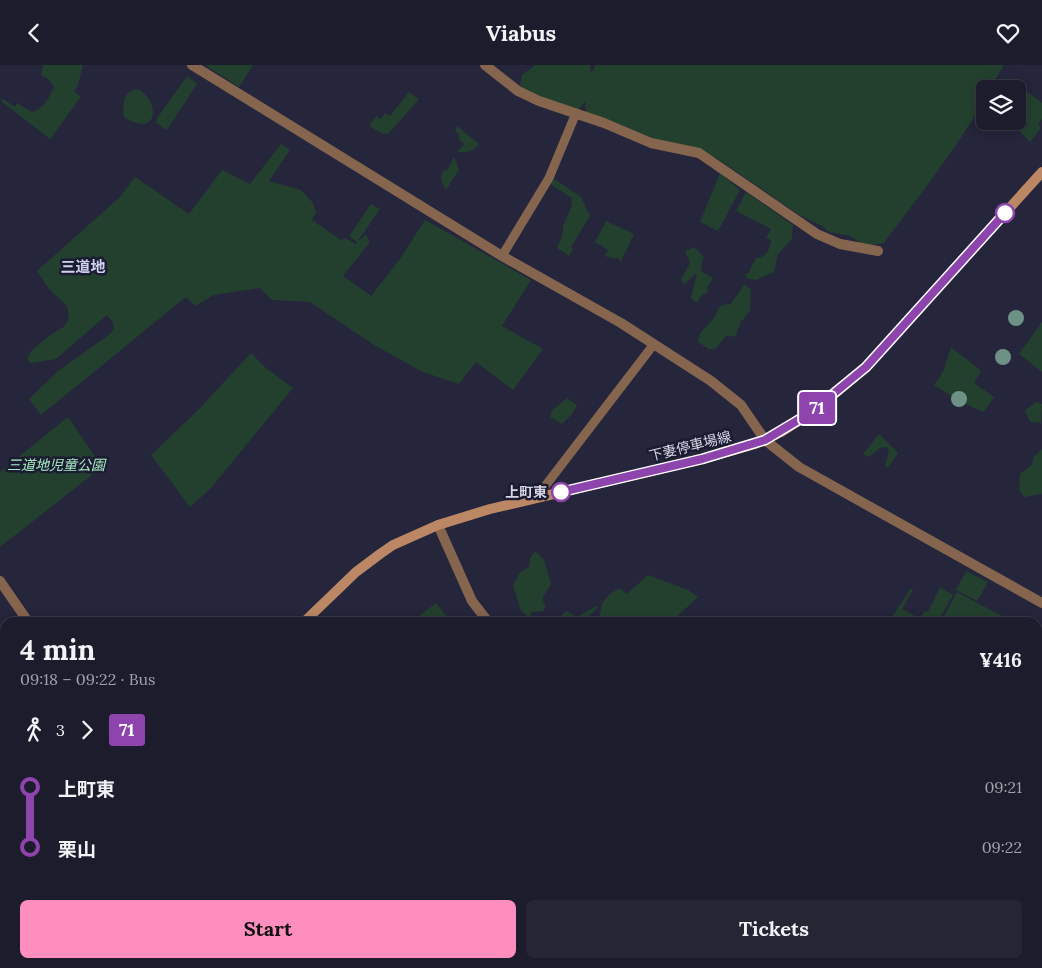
<!DOCTYPE html>
<html lang="en">
<head>
<meta charset="utf-8">
<style>
	:root { --surface:#1c1c2c; --page:#252534; --text:#f1f3f6; --muted:#a0a1a9; --line:#3a3a48; --accent:#fd8ebe }
	body { margin:0; font-family:Lora,"Noto Sans JP",serif; background:var(--page); color:var(--text); height:100vh; display:flex; flex-direction:column; font-size:19px; white-space:nowrap }
	* { box-sizing:border-box; margin:0 }
	p { font-size:16px; color:var(--muted) }
	.icon { flex:none; width:28px; height:28px; fill:none; stroke:currentColor; stroke-width:2; stroke-linecap:round; stroke-linejoin:round }
	.map { position:relative; flex:1; overflow:hidden }
	.side { position:absolute; left:0px; top:552px; width:1042px; height:351px; display:flex; flex-direction:column; background:var(--surface); border-radius:15px 15px 0 0; box-shadow:0 2px 12px #0003,0 0 0 1px var(--line) }
	.side>* { flex:none }
	.badge { padding:0 10px; border-radius:4px; font-size:18px; line-height:32px }
	.buttons { position:absolute; left:976px; top:15px; display:grid; gap:10px }
	.buttons a { display:grid; place-items:center; width:50px; height:50px; border-radius:8px; background:var(--surface); box-shadow:0 2px 12px #0003,0 0 0 1px var(--line); font-size:25px }
	.map>.badge { position:absolute; translate:-50% -50%; box-shadow:0 0 0 2px #fff }
	.legs { display:flex; align-items:center; gap:8px; height:55px; padding:0 20px; font-size:16px }
	.legs p { margin-inline-start:auto }
	.headline { display:flex; align-items:center; justify-content:space-between; height:85px; padding:0 20px }
	h1 { font-size:28px; font-weight:700; line-height:38px }
	.button { display:flex; gap:10px; margin-top:auto; padding:10px 20px }
	.button a { flex:1; height:58px; border-radius:8px; background:var(--accent); color:#111; font-size:20px; font-weight:700; line-height:58px; text-align:center }
	.button a+a { background:var(--page); color:var(--text) }
	ul { padding:0 20px; list-style:none }
	li { display:flex; align-items:center; gap:18px; height:60px; font-size:19px }
	li i { display:grid; place-items:center; width:8px; height:100%; margin:0 6px; background:currentColor }
	li i::after { content:''; width:12px; height:12px; margin:-6px; border:4px solid; border-radius:50%; background:var(--surface) }
	li p { margin-inline-start:auto }
	li:first-child i { background:linear-gradient(#0000 50%,currentColor 0) }
	li:last-child i { background:linear-gradient(currentColor 50%,#0000 0) }
	header { display:flex; justify-content:space-between; align-items:center; height:65px; padding:0 20px; background:var(--surface); font-size:22px; font-weight:700 }
	.map>svg:first-child { display:block }
</style>
</head>
<body>
<header><svg class="icon" aria-label="back" viewBox="0 0 24 24"><path d="M15 5l-7 7 7 7"/></svg>Viabus<svg class="icon" aria-label="heart" viewBox="0 0 24 24"><path d="M12 20l-8-8c-3-5 5-10 8-4 3-6 11-1 8 4z"/></svg></header>
<div class="map">
<svg width="1042" height="903" viewBox="0 0 1042 903">
	<rect width="100%" height="100%" fill="#25253b"/>
	<path fill="#23402e" d="M 43,0 L 83,0 L 78,20 L 74,26 L 81,32 L 50,74 L 1,36 L 3,34 L 15,42 L 17,38 L 32,47 C 45,43 49,33 54,21 L 47,13 L 41,10 Z
		M 205,0 L 253,0 L 239,22 Z
		M 535,0 L 590,0 L 591,8 L 596,0 L 1004,0 L 990,24 L 985,24 C 985,50 904,150 884,178 L 865,181 L 850,171 L 829,167 L 822,161 L 801,151 L 715,92 L 690,81 L 669,82 L 586,47 L 585,36 L 576,48 L 522,23 L 520,20 L 522,10 Z
		M 187,11 L 197,19 L 167,65 L 156,58 L 158,52 Z
		M 138,24 C 162,38 157,74 124,52 C 122,40 123,26 138,24 Z
		M 409,27 L 419,34 L 389,68 L 383,69 L 369,61 L 376,51 L 381,54 L 385,48 L 390,51 Z
		M 1028,27 L 1042,38 L 1042,54 L 1038,60 L 1041,63 L 1030,77 L 1010,56 L 1018,56 L 1018,46 L 1025,37 L 1023,34 Z
		M 457,61 L 479,79 C 473,87 467,88 457,87 L 464,79 L 459,75 L 459,69 L 455,66 Z
		M 281,79 L 290,85 L 269,116 L 301,125 L 313,138 L 316,147 L 312,155 L 341,175 L 345,173 L 356,179 L 357,177 L 349,171 L 371,139 L 380,144 L 358,176 L 366,170 L 370,177 L 343,211 L 371,231 L 400,194 L 425,155 L 531,215 L 502,261 L 543,284 L 513,325 L 476,297 L 459,319 L 423,307 L 374,280 L 310,237 L 272,235 L 260,223 L 214,230 L 195,241 L 186,232 L 41,350 L 29,334 L 58,306 L 110,269 L 114,264 L 113,258 L 107,250 L 56,294 L 31,298 L 27,294 L 31,286 L 49,271 L 65,261 L 69,251 L 67,241 L 49,224 L 37,206 L 120,132 L 135,112 L 189,149 L 222,105 L 250,119 Z
		M 454,91 L 459,105 L 446,125 C 441,118 439,112 444,105 L 447,106 Z
		M 720,108 L 740,125 L 718,166 L 700,157 Z
		M 554,114 L 581,132 L 590,151 L 571,182 L 573,184 L 569,191 L 557,183 L 563,168 L 563,161 L 571,143 L 572,133 L 550,119 Z
		M 746,127 L 793,160 L 792,174 L 778,189 L 774,207 L 756,215 L 746,213 L 745,208 L 748,209 L 756,193 C 766,193 770,184 771,175 L 766,173 L 771,164 L 736,146 Z
		M 606,156 L 634,169 L 620,198 L 618,192 L 616,194 L 604,191 L 608,185 L 595,177 Z
		M 694,182 L 704,192 L 701,199 L 702,207 L 713,213 L 707,223 L 708,227 L 701,231 L 697,237 L 693,236 L 691,232 L 697,210 L 695,209 L 684,220 L 681,215 L 690,198 L 685,187 Z
		M 745,219 L 751,225 L 750,246 L 741,257 L 735,272 L 727,270 L 715,284 L 709,284 L 698,277 L 700,268 L 715,252 L 719,242 L 727,238 L 730,240 Z
		M 1042,257 L 1042,307 L 1019,289 Z
		M 951,282 L 978,303 L 981,306 L 974,318 L 994,332 L 984,347 L 961,337 L 934,320 L 943,307 Z
		M 251,288 L 267,304 L 293,323 L 211,423 L 190,442 L 151,390 L 199,344 Z
		M 567,333 L 577,340 L 572,349 L 562,359 L 550,352 L 552,345 Z
		M 1036,337 L 1042,339 L 1041,358 L 1030,357 L 1025,345 Z
		M 68,352 L 102,402 L 0,482 L 0,407 Z
		M 879,369 L 898,388 L 888,403 L 885,401 L 889,387 L 887,382 L 880,383 L 869,392 L 863,389 Z
		M 1042,384 L 1042,429 L 1024,432 L 1019,424 L 1020,409 L 1032,400 L 1033,393 Z
		M 535,486 L 544,495 L 551,519 L 542,534 L 546,542 L 543,546 L 532,547 L 531,551 L 528,552 L 521,546 L 513,521 L 519,508 L 529,502 L 530,493 Z
		M 966,506 L 988,517 L 977,536 L 956,525 Z
		M 648,510 L 688,525 L 698,532 L 671,557 L 602,558 L 599,555 L 602,538 L 609,530 L 619,523 L 627,529 Z
		M 940,522 L 953,530 L 938,557 L 889,557 L 911,523 L 913,525 L 902,544 L 920,554 L 925,546 L 928,547 Z
		M 957,527 L 1013,557 L 941,557 Z
		M 436,538 L 448,553 L 442,557 L 424,557 L 419,551 Z
		M 596,541 L 598,542 L 590,550 L 589,557 L 545,557 L 547,553 L 560,552 L 566,546 L 577,552 Z
		M 1042,802 L 1042,853 L 1038,846 L 1038,804 Z
		M 741,899 L 796,899 L 799,903 L 737,903 Z"/>
	<g fill="none" stroke-linecap="round" stroke-linejoin="round">
		<path stroke="#86654f" stroke-width="9" d="M 502,191 L 549,113 L 576,48
			M 536,433 L 654,279
			M 61,899 L 66,903"/>
		<path stroke="#86654f" stroke-width="10" d="M 192,0 L 502,191 L 621,258 L 711,316 L 741,340 L 765,375 L 799,402 L 1042,538
			M 485,0 L 518,26 L 539,36 L 604,58 L 651,78 L 699,88 L 817,169 L 840,179 L 878,186
			M 438,460 L 472,536 L 489,558
			M 0,516 L 29,558
			M 1038,748 L 1042,746
			M 196,899 L 200,903
			M 879,899 L 883,903
			M 15,903 L 18,899
			M 250,903 L 254,899"/>
		<path stroke="#86654f" stroke-width="10" d="M 0,745 L 5,741"/>
		<path stroke="#bc8764" stroke-width="10" d="M 303,558 L 356,507 L 380,489 L 393,480 L 438,460 L 490,444 L 702,394 L 755,379 L 781,367 L 811,348 L 866,302 L 1042,107
			M 450,899 L 453,903"/>
	</g>
	<g fill="#6d9285">
		<circle cx="1016" cy="253" r="8"/>
		<circle cx="1003" cy="292" r="8"/>
		<circle cx="959" cy="334" r="8"/>
	</g>
	<g fill="none" stroke-linecap="round" stroke-linejoin="round">
		<defs>
			<path id="line-1" d="M 561,427 L 702,394 L 765,375 L 810,348 L 866,302 L 1005,148"/>
		</defs>
		<use href="#line-1" stroke="#fff" stroke-width="11"/>
		<use href="#line-1" stroke="#8e44ad" stroke-width="8"/>
	</g>
	<g fill="#fff" stroke="#8e44ad" stroke-width="2.5">
		<circle cx="1005" cy="148" r="9"/>
		<circle cx="561" cy="427" r="9"/>
	</g>
	<g text-anchor="middle" stroke-width="5" stroke-linejoin="round" paint-order="stroke">
		<g font-size="14" fill="#d5d6e5" stroke="#1b1c31">
			<text transform="translate(690 381) rotate(-14)" y="5">下妻停車場線</text>
		</g>
		<g font-size="14" font-style="italic" fill="#a8ebc1" stroke="#1b1c31">
			<text x="56" y="405">三道地児童公園</text>
		</g>
		<g font-size="14" font-weight="bold" fill="#d5d6e5" stroke="#1b1c31" text-anchor="end">
			<text x="547" y="432">上町東</text>
		</g>
		<g font-size="15" font-weight="bold" fill="#cfd1ef" stroke="#1b1c31">
			<text x="83" y="207">三道地</text>
		</g>
	</g>
</svg>
<div class="buttons">
<a><svg class="icon" aria-label="layers" viewBox="0 0 24 24"><path d="M12 4l9 5-9 5-9-5zM3 14l9 5 9-5"/></svg></a>
</div>
<b class="badge" style="left:817px;top:343px;background:#8e44ad;color:#fff">71</b>
<section class="side">
<div class="headline"><div><h1>4 min</h1><p>09:18 – 09:22 · Bus</p></div><b>¥416</b></div>
<div class="legs"><svg class="icon" aria-label="walk" viewBox="0 0 24 24"><circle cx="13" cy="4" r="2"/><path d="M13 8l-2 6 4 7M11 14l-3 7M7 12l3-4h3l4 4"/></svg>3<svg class="icon" aria-label="forward" viewBox="0 0 24 24"><path d="M9 5l7 7-7 7"/></svg><b class="badge" style="background:#8e44ad;color:#fff">71</b></div>
<ul>
<li><i style="color:#8e44ad"></i><b>上町東</b><p>09:21</p></li>
<li><i style="color:#8e44ad"></i><b>栗山</b><p>09:22</p></li>
</ul>
<div class="button"><a>Start</a><a>Tickets</a></div>
</section>
</div>
</body>
</html>
